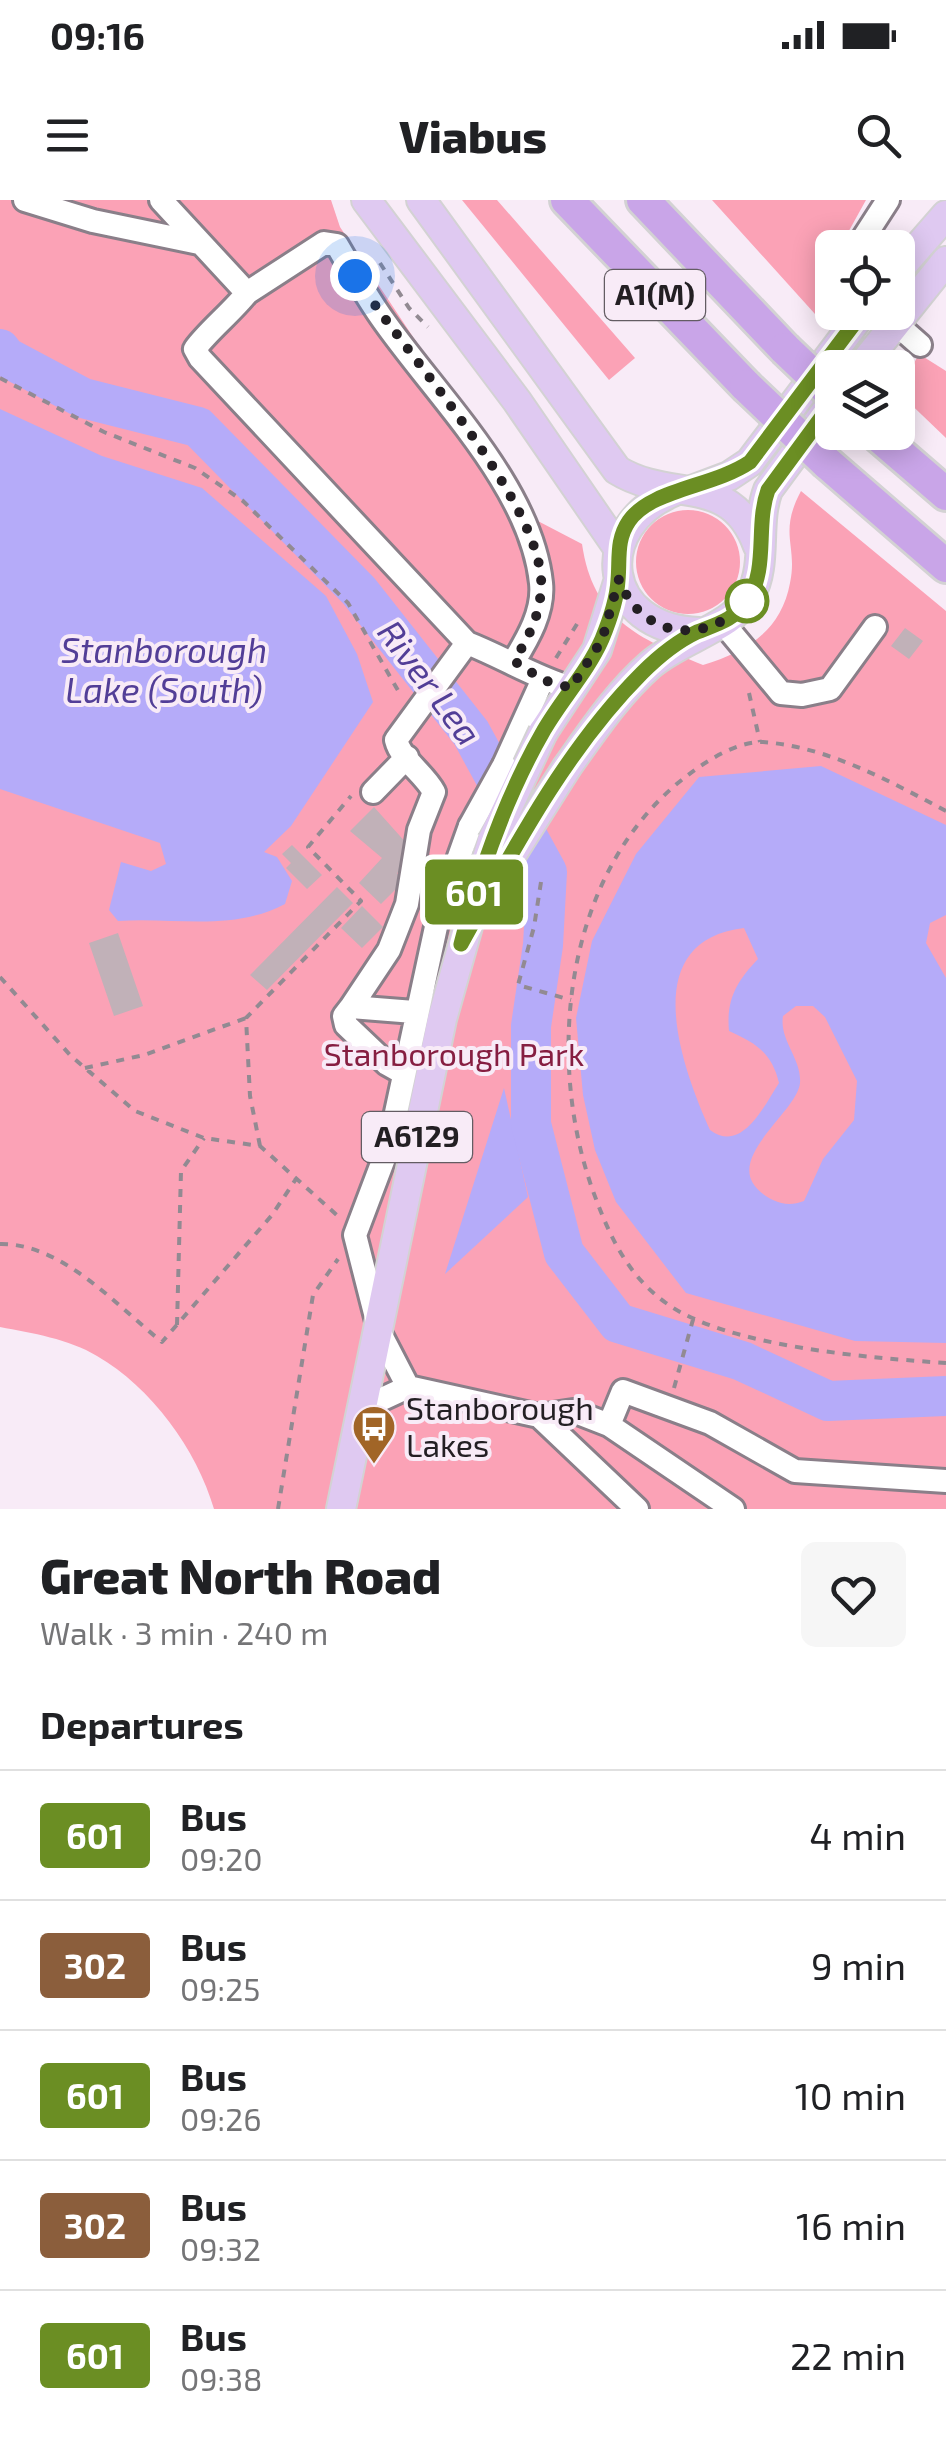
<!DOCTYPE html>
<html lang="en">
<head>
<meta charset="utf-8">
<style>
	:root { --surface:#fff; --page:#f6f6f6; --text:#202124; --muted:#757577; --line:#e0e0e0 }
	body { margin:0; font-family:"Exo 2",sans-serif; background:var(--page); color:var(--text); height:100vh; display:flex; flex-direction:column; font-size:38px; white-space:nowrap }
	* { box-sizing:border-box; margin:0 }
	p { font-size:32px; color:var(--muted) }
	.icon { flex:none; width:55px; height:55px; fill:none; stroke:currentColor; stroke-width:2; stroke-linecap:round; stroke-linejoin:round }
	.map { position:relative; height:1309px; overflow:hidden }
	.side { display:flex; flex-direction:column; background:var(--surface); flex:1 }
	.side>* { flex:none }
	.badge { padding:0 20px; border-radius:8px; font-size:35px; line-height:65px }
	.buttons { position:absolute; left:815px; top:30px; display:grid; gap:20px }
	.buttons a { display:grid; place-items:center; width:100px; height:100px; border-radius:15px; background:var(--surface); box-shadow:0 5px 25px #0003; font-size:50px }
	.you { position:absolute; width:50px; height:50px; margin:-25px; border:8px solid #fff; border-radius:50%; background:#1a73e8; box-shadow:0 0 0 15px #1a73e833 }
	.map>.badge { position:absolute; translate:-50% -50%; box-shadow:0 0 0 5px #fff }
	h2 { padding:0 40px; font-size:38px; line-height:90px }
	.round { display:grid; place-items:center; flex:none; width:105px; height:105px; border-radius:15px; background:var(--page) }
	.head { display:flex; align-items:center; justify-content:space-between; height:170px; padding:0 40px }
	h1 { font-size:48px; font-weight:800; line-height:75px }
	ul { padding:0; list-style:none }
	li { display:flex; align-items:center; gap:30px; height:130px; padding:0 40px; border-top:2px solid var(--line) }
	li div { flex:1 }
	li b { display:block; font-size:38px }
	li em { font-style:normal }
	li .badge { min-width:110px; font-weight:700; text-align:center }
	.status { display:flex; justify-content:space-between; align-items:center; height:70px; padding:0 50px; background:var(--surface); direction:ltr }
	.status svg { height:28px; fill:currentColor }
	header { display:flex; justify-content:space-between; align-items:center; height:130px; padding:0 40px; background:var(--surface); font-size:45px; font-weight:800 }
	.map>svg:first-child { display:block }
</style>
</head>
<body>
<div class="status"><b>09:16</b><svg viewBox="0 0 49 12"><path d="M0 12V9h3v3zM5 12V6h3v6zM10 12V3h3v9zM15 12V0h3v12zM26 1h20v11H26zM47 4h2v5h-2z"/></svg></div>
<header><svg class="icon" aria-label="menu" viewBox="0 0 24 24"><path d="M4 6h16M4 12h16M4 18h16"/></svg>Viabus<svg class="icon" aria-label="search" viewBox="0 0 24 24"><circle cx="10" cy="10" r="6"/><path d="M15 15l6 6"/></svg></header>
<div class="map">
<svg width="946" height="1309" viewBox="0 0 946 1309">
	<rect width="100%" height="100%" fill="#f8ebf7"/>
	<path fill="#fba2b6" d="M 0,0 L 331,0 L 340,27 L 534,319 L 582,344 C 593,419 638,438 703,465 C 745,452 781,432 790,383 C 798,345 778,334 801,291 L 946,411 L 946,1309 L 214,1309 C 197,1250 151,1187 97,1156 C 69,1139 32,1133 0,1127 Z
		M 462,0 L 497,0 L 635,158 L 609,180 Z
		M 712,0 L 866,0 L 840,47 L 832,48 L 834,113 L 824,124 Z
		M 919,154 L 946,171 L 946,238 L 898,192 Z
		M636 362a52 52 0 1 1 104 0a52 52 0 1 1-104 0Z"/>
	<path fill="#b5abf9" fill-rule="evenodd" d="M 0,209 L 102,256 L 202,288 L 326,396 L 357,454 L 373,502 L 291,626 L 264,652 L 277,657 L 292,681 L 285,704 C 232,732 176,717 118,721 L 109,710 L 121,662 L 151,671 L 166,664 L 160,643 L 0,589 Z
		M 821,566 L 946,625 L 946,715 L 930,723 L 926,743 L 946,778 L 946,1143 L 855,1141 L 686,1093 L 616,1002 L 595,950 L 583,895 L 576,818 L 592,741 L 636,654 L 699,577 ZM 744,728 L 758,759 C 737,781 726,799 729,831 C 756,843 772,853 779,883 C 764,906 742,954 710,930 C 681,865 636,741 744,728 ZM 796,806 L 813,806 L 825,817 L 857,881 L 854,920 L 823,959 L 804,1001 C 793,1005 784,1005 773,1000 C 708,967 797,915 800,883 C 802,859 779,840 783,816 Z
		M 504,888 L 528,997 L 445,1074 Z"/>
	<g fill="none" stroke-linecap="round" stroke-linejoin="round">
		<path stroke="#b5abf9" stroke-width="40" d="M 0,149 L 6,157 L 83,198 L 198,227 L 359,391 L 471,533 L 547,672 L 543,745 L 531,826 L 531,924 L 564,1053 L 618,1123 L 742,1161 L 828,1201 L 946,1196"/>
	</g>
	<path fill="#c1b1b8" d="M 905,428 L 923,441 L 909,459 L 891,446 Z
		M 374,607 L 408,645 L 407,668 L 397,673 L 403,682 L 381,704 L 359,683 L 382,658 L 350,631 Z
		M 292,645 L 322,675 L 307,689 L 286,668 L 291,663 L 282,654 Z
		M 337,687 L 353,703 L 267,790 L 250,775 Z
		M 362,706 L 383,727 L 362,748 L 341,728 Z
		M 118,733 L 143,806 L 114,816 L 89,743 Z"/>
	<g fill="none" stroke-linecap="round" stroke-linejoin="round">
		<defs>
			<path id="minor" d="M 25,0 L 93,21 L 199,43
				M 161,0 L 247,93 C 232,112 207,132 195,149 L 200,158 L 467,443 C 503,457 534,477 571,488
				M 857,48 L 888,0
				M 247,93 L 324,43 L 337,45 C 351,69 365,94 381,117 C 435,195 531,286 541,383 C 544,411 528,438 514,461
				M 895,123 L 920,145
				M 723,423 L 781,493 L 802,495 L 830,489 L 875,427
				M 504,565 L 543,479
				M 373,592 L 407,557
				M 351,807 L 389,750 L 407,704 L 419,630 L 434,592 C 424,573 401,560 396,540 L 467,443
				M 403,873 L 387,864 L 346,825 L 344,816 L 351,807 L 414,812
				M 408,1187 L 380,1133 L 355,1035 L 389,945 L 439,713 L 470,626
				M 365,1207 L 408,1187 L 539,1216 L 637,1309
				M 539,1216 L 573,1211 L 609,1225
				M 733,1309 L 609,1225 L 623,1191 L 710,1223 L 795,1271 L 946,1281"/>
			<path id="major" d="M 366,0 L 517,201 L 618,348
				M 421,0 L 617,270 C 672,304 731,271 758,346
				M 898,70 L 946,15
				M 860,168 L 946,61
				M 692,290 L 729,276 L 750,262 L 863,112
				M 675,291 C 588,327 602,429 699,432
				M 543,532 L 597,450 L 619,379
				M 567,567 C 592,532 617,494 650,465 C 680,439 733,427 750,396 C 768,364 755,324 768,290 L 832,203
				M 341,1309 L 442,819 L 492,641"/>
			<path id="highway" d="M 567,0 L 746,186
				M 643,0 L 785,149
				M 874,232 L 946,294
				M 827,263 L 946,366"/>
		</defs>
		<use href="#minor" stroke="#8a7f89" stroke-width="28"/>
		<use href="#major" stroke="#d3d2d3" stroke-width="32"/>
		<use href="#highway" stroke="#d3d2d3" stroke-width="38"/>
		<path stroke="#928a92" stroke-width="4" stroke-dasharray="8 8" stroke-linecap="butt" d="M 380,63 L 409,108 L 428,127
			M 0,178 L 104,232 L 195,268 L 243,301 L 348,403 L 400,494
			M 556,458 L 577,424
			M 749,493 L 760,542
			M 946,611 C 889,581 829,547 763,542 C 738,541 706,561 688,575 C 565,668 544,855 593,991 C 609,1035 627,1075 666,1103 C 726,1147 872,1158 946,1163
			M 541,682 L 534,727 L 518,785 L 571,800
			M 0,777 L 70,855 L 135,911 L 204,938 L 260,946 L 339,1017
			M 85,868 L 144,855 L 246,818
			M 260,946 L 250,896 L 246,818 L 361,701 L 308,647 L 351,596
			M 0,1044 C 62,1043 116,1105 162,1142 L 272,1015 L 296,979
			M 177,1125 L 181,971 L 204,938
			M 674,1188 L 694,1116
			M 278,1309 L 313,1095 L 338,1059"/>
		<use href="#minor" stroke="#fff" stroke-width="22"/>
		<use href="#major" stroke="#dfc9f1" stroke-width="28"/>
		<use href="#highway" stroke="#c9a5e8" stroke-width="32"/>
		<defs>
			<path id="minor-bridge" d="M 470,626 L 504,565"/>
			<path id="major-bridge" d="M 492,641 L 543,532
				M 507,662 L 567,567"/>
			<path id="highway-bridge" d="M 785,149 L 832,194
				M 746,186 L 827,263"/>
		</defs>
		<use href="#minor-bridge" stroke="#8a7f89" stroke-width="28" stroke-linecap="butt"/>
		<use href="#major-bridge" stroke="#d3d2d3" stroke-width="32" stroke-linecap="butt"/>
		<use href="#highway-bridge" stroke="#d3d2d3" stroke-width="38" stroke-linecap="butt"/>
		<use href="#minor-bridge" stroke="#fff" stroke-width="22"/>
		<use href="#major-bridge" stroke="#dfc9f1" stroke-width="28"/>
		<use href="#highway-bridge" stroke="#c9a5e8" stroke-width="32"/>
	</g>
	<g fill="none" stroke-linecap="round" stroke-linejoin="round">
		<defs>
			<path id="line" d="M 832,203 L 768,290 C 755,326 769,369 747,401 C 734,420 717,424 697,432 C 678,441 657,458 642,473 C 566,549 513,650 461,744 C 480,670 506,596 544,530 C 562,499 588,471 602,439 C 609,422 617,399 618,380 C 620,359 616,340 629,321 C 651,289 713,287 750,262 L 863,112"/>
		</defs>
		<use href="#line" stroke="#fff" stroke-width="22"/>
		<use href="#line" stroke="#6b8e23" stroke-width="15"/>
		<path stroke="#231f23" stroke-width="10" stroke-dasharray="0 18" d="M 355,76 C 401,149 548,308 541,390 C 539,418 528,438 514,461 L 543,480 L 571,488 L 602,440 L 619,379 C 641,440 710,447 749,398 L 747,401"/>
	</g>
	<defs>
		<symbol id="bus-pin" viewBox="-11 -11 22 30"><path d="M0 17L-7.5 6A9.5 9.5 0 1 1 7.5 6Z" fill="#a16527" stroke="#f8ebf7"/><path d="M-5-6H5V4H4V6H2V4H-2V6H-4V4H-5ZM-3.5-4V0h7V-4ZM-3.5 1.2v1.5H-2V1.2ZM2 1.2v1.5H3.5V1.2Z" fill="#fff"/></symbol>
	</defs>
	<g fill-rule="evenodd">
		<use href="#bus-pin" x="349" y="1202" width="50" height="68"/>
	</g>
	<circle fill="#fff" stroke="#6b8e23" stroke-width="5" cx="747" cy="401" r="20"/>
	<g text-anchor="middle" stroke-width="8" stroke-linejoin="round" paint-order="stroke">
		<g fill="#f8ebf7" stroke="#635c63" stroke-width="2.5">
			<rect x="605" y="70" width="100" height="50" rx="8"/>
			<rect x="362" y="912" width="110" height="50" rx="8"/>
		</g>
		<g font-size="30" font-weight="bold" fill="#231f23">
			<text x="655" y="105">A1(M)</text>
			<text x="417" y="947">A6129</text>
		</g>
		<g font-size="32" fill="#861e41" stroke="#f8ebf7">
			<text x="454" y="866">Stanborough Park</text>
		</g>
		<g font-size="32" fill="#231f23" stroke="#f8ebf7" text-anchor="start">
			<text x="406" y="1220">Stanborough<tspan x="406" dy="37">Lakes</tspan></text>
		</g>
		<g font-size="35" font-style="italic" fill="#523e97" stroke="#f8ebf7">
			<text x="164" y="463">Stanborough<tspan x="164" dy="40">Lake (South)</tspan></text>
			<text transform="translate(429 483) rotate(53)" y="12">River Lea</text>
		</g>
	</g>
</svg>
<div class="buttons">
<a><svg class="icon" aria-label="locate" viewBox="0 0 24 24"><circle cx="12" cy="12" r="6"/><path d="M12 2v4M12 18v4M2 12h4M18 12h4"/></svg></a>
<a><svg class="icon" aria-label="layers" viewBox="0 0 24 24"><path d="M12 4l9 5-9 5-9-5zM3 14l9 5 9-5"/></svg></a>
</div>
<div class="you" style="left:355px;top:76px"></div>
<b class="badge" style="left:474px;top:692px;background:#6b8e23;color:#fff">601</b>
</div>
<section class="side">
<div class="head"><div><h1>Great North Road</h1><p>Walk · 3 min · 240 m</p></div><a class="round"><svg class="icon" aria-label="heart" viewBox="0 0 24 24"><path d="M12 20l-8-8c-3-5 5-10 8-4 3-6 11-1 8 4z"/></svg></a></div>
<h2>Departures</h2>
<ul>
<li><span class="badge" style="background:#6b8e23;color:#fff">601</span><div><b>Bus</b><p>09:20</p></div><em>4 min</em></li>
<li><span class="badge" style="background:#8b5e3c;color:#fff">302</span><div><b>Bus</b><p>09:25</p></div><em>9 min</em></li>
<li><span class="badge" style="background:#6b8e23;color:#fff">601</span><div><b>Bus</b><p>09:26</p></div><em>10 min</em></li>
<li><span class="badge" style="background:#8b5e3c;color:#fff">302</span><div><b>Bus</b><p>09:32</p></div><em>16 min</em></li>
<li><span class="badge" style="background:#6b8e23;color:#fff">601</span><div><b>Bus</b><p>09:38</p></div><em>22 min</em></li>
</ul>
</section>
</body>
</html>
